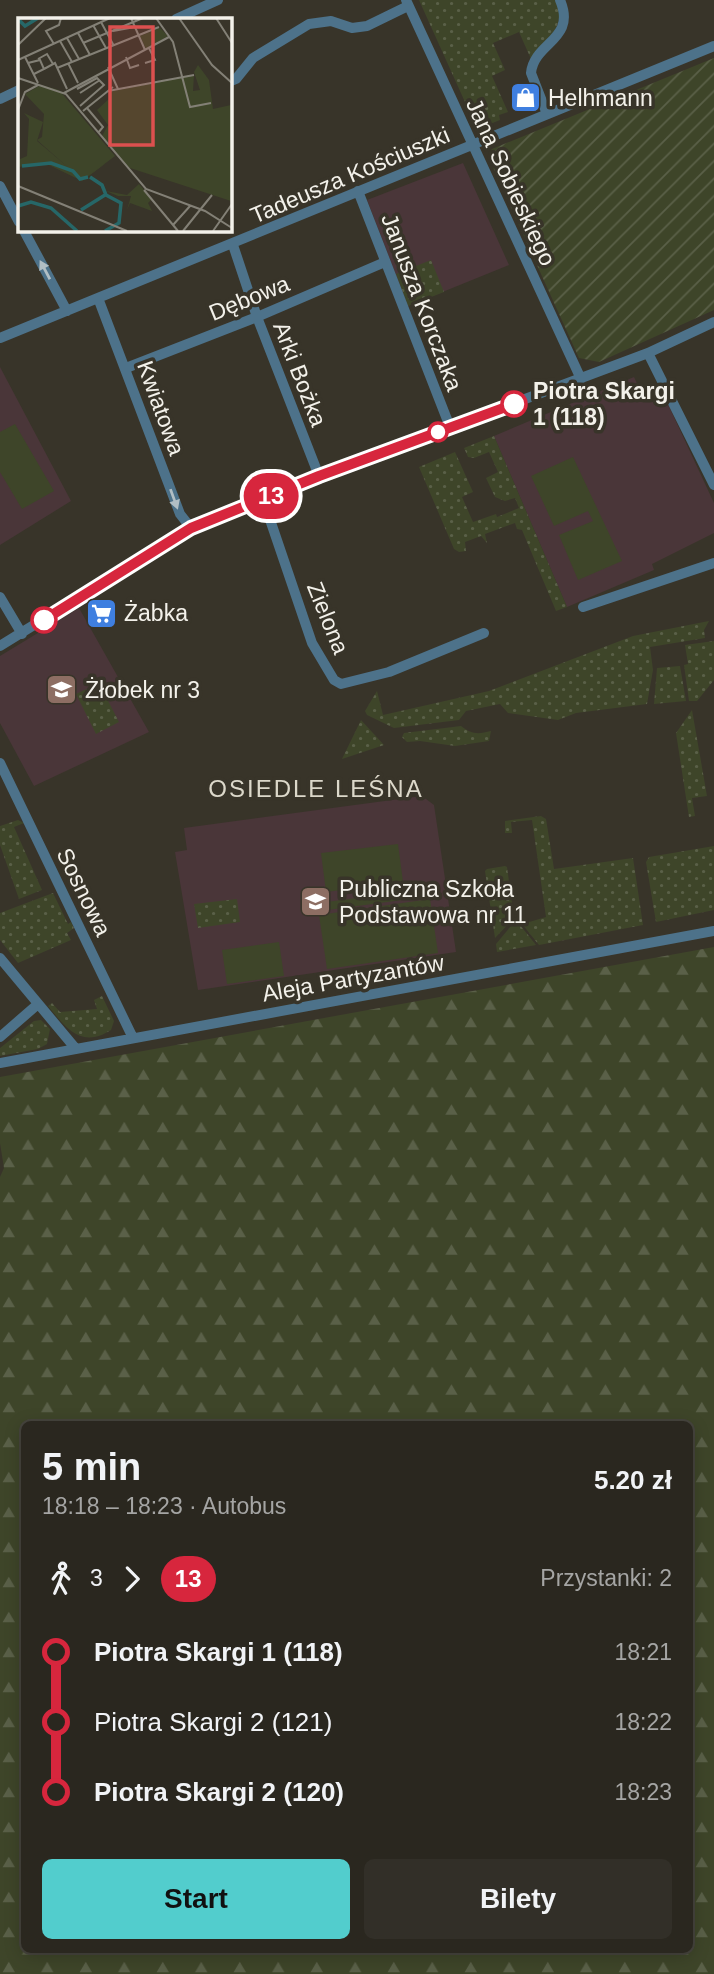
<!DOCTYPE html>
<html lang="pl">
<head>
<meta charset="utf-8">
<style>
	:root { --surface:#2a271f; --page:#322f28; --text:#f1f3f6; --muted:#a5a5a4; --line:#46443d; --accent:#52cdcd }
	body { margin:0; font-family:Arial,sans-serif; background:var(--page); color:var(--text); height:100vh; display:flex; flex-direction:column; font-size:26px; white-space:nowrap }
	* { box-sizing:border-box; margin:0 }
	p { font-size:23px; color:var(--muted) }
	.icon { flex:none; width:38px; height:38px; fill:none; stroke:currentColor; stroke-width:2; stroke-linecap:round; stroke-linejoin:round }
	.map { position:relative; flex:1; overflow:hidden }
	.drawer { position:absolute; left:21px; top:1421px; width:672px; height:532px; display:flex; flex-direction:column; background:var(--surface); border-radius:10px; box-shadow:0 4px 18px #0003,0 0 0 2px var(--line) }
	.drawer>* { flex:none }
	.badge { padding:0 14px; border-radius:23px; font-size:24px; line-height:46px }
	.map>.badge { position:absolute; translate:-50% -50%; box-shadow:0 0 0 4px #fff }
	.legs { display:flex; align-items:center; gap:10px; height:77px; padding:0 21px; font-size:23px }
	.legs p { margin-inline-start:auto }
	.overview { display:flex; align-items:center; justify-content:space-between; height:119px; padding:0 21px }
	h1 { font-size:38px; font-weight:700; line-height:52px }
	.cta { display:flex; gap:14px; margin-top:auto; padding:14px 21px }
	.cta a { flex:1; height:80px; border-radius:10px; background:var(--accent); color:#111; font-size:28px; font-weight:700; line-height:80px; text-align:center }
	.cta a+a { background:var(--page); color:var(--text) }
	ul { padding:0 21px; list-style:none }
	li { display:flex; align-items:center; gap:24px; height:70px; font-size:26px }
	li i { display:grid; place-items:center; width:10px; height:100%; margin:0 9px; background:currentColor }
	li i::after { content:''; width:18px; height:18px; margin:-9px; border:5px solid; border-radius:50%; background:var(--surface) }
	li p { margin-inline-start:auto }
	li:first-child i { background:linear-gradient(#0000 50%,currentColor 0) }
	li:last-child i { background:linear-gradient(currentColor 50%,#0000 0) }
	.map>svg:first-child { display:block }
</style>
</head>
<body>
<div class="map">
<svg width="714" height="1974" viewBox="0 0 714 1974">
	<defs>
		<pattern id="grass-dots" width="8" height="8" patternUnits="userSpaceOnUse" patternTransform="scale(1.75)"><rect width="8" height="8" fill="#3e4529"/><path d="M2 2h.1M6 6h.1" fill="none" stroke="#5a6048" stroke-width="1.8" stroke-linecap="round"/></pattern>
		<pattern id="forest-firs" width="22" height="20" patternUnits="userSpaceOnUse" patternTransform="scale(1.75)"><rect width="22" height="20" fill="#3e4529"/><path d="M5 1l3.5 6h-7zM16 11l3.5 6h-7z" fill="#5a6048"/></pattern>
		<pattern id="garden-furrows" width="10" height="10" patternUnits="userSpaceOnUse" patternTransform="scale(1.75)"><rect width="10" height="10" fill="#3e4529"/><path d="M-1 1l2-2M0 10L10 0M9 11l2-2" fill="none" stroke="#5a6048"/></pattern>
	</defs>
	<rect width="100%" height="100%" fill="#383429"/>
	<path fill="#4a3639" d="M 463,163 L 509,265 L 408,306 L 367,200 Z
		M 0,367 L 71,501 L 0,545 Z
		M 634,377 L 646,402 L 666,400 L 714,503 L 714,533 L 652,564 L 654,570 L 567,607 L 494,436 Z
		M 79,608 L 149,732 L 34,786 L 0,723 L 0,656 Z
		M 422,796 L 434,805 L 456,952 L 198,990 L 175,852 L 187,850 L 184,828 Z"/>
	<path fill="url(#grass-dots)" d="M 419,0 L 556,0 C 567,27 547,39 531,59 L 519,32 L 493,43 L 505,70 L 492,76 L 508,112 L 499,115 L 500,120 L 485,126 L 483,122 L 474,122 Z
		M 431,260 L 444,292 L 408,306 L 396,274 Z
		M 494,436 L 567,607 L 556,611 L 522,530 L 517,529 L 515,523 L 485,534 L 487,543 L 481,536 L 465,542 L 466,551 L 459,552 L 454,549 L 419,467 L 455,452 L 473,492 L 462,497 L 473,522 L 496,514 L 497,517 L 519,508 L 515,498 L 505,501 L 495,497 L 486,478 L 498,472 L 489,452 L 474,458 L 468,457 L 464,448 Z
		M 709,621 L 704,630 L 705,638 L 650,647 L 653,670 L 647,704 L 576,713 L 558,720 L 508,713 L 500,704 L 466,711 L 459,720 L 394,728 L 367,715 L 365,711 L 377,691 L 383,715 L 489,691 L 633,636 Z
		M 714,641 L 714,680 L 697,701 L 689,701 L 684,665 L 688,664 L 685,645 Z
		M 680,666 L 686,701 L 654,704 L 657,668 Z
		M 99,683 L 119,722 L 96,734 L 76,694 Z
		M 692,710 L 707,796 L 692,798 L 695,816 L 689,817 L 676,733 Z
		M 361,720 L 384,745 L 342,759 Z
		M 461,726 C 472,735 479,734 491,731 L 489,741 L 455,746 L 420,741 L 407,742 L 402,737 L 404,733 Z
		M 541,816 L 546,819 L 554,869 L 633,858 L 643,925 L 539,945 L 518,919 L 517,915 L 524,911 L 526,923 L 546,917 L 532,820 L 511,822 L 512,833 L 505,833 L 505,821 Z
		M 18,820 L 24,823 L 14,827 L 42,890 L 19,899 L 0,845 L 0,826 Z
		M 714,846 L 714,910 L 656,922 L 646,862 L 649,857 Z
		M 505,866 L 507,867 L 514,918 L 495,938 L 485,871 L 487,869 Z
		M 53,893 L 68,924 L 71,922 L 74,928 L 67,933 L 71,940 L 18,963 L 0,940 L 0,913 Z
		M 237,899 L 240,922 L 198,928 L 194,904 Z
		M 516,920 L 536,945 L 497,952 L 496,944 Z
		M 102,996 L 114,1021 L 111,1030 C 81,1049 66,1028 48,1006 L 52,1003 L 60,1012 L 97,1009 L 94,1000 Z
		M 41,1020 L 50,1029 L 47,1044 L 38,1049 L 0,1056 L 0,1048 L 34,1021 Z"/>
	<path fill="url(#forest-firs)" fill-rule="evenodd" d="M 714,947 L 714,1974 L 0,1974 L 0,1177 L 4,1168 L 0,1143 L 0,1077 ZM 24,1424 L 690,1424 L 690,1950 L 24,1950 Z"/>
	<path fill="url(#garden-furrows)" d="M 714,58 L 714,310 L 599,362 L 579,358 L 489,159 L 489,153 L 492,149 Z"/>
	<path fill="#3e4529" d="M 15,424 L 54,491 L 22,509 L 0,472 L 0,432 Z
		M 573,457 L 622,561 L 578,580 L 559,535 L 593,521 L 588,511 L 554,526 L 531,476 Z
		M 398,844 L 403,882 L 326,892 L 321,853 Z
		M 431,888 L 432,896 L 305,913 L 304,905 Z
		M 430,899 L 438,953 L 327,969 L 319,915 Z
		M 279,942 L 284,976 L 227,984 L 222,950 Z"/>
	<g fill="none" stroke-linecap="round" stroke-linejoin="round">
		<path stroke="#4d728a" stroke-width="10" d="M 406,0 L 581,379
			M 176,19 L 218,0
			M 229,82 L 236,79 L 253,58 L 309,24 L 331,21 L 352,28 L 367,26 L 408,6
			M 0,99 L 19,90
			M 547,114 L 531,73 C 534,42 577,40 560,0
			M 0,186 L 19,222
			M 358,191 L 450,427
			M 23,229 L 67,311
			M 233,245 L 257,317 L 319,476
			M 98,298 L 180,514 L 191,528
			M 0,338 C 238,241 476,144 714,46
			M 648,353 L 714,485
			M 126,368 L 257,317 L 385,262
			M 263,499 L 312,643 L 334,680 L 341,684 L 389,672 L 484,633
			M 0,597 L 22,634
			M 583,607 L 714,563
			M 0,646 L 191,528 L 319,476 L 648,353 L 714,322
			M 0,763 L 133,1038
			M 0,958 L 76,1049
			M 0,1037 L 38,1004
			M 0,1063 L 714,931"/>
	</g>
	<defs><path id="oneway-solid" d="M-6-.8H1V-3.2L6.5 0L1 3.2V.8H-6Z" transform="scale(1.75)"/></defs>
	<g fill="#b1bec4">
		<use href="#oneway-solid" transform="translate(45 270) rotate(-118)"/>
		<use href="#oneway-solid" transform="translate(174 499) rotate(70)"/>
	</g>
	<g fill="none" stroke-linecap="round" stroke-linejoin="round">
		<defs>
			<path id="line-1" d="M 44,620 L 191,528 L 319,476 L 514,404"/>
		</defs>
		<use href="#line-1" stroke="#fff" stroke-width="16"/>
		<use href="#line-1" stroke="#d7263d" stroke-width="10"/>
	</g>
	<defs>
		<symbol id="shop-square" viewBox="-11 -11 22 22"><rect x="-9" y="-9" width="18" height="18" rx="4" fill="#3f7fe0" stroke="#383429"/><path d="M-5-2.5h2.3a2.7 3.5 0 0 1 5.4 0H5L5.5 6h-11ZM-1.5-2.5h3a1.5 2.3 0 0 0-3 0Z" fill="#fff"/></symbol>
		<symbol id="supermarket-square" viewBox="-11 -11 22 22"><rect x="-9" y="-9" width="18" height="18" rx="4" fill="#3f7fe0" stroke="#383429"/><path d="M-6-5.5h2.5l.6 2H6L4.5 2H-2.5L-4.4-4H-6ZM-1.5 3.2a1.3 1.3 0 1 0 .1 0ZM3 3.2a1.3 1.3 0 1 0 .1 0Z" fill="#fff"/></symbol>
		<symbol id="school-square" viewBox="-11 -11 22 22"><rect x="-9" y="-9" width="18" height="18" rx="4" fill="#8d6e63" stroke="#383429"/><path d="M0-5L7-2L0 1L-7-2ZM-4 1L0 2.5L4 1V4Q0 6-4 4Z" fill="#fff"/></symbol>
	</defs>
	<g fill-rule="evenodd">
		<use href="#shop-square" x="508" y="80" width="35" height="35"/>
		<use href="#supermarket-square" x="84" y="596" width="35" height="35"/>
		<use href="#school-square" x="44" y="672" width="35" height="35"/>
		<use href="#school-square" x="298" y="884" width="35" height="35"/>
	</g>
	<g fill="#fff" stroke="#d7263d" stroke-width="3.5">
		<circle cx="514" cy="404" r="12"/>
		<circle cx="438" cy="432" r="9"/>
		<circle cx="44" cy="620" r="12"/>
	</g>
	<g text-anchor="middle" stroke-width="7" stroke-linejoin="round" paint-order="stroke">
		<g font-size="23" fill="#f3f1ea" stroke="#383429" text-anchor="start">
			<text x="548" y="106">Helhmann</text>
			<text x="124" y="621">Żabka</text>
			<text x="85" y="698">Żłobek nr 3</text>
			<text x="339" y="897">Publiczna Szkoła<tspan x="339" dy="26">Podstawowa nr 11</tspan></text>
		</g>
		<g font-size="23" fill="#f3f1ea" stroke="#383429">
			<text transform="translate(350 175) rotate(-23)" y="8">Tadeusza Kościuszki</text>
			<text transform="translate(511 182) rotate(65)" y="8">Jana Sobieskiego</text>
			<text transform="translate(249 298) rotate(-22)" y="8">Dębowa</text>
			<text transform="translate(422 302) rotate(69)" y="8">Janusza Korczaka</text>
			<text transform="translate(300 374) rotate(69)" y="8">Arki Bożka</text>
			<text transform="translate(161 408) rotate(70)" y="8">Kwiatowa</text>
			<text transform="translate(328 618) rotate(68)" y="8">Zielona</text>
			<text transform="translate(84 892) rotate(64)" y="8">Sosnowa</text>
			<text transform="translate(353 978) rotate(-10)" y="8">Aleja Partyzantów</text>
		</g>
		<g font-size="23" font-weight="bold" fill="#f3f1ea" stroke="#383429" text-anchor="start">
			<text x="533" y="399">Piotra Skargi<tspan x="533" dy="26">1 (118)</tspan></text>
		</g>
		<g font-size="24" letter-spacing="2" fill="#dcd8ca" stroke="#383429">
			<text x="316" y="797">OSIEDLE LEŚNA</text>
		</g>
	</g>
	<g transform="translate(18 18)">
		<rect width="214" height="214" fill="#383429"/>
		<path d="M 121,166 L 134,181 L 130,185 L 134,193 L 112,185 L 109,192 L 113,178 L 100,178 L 88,173 L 109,177 Z" fill="#3e4529"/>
		<path d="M 180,47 L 191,62 L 195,91 L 213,87 L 213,183 L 109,149 L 84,118 L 90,107 L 79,92 L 92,80 L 91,74 L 176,57 L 175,73 L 182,72 L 176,54 ZM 6,95 L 25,104 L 19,123 L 63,160 L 88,145 L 64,163 L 29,146 L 0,149 L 0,142 L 9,138 L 11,101 Z" fill="#3e4529"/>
		<path d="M 142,10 L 150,18 L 128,31 L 122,18 ZM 23,67 L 41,72 L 97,138 L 69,159 L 63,161 L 19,122 L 24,119 L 26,96 L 7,76 Z" fill="#3e4529"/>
		<path fill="none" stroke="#266768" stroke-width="3.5" d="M 0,1 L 7,8 L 20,0M 4,148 L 33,145 L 55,153 L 62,161 L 70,159M 72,159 L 84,167 L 88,177 L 103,185 L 101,205 L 87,213M 0,188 L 13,184 L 33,190 L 59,213M 63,192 L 87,177"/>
		<path fill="none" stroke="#838076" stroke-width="2" d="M 113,0 L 127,32M 138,0 L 155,24 L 172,89 L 193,85M 161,0 L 194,47 L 214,65M 198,0 L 214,25M 83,4 L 96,28M 75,7 L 88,30M 95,13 L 117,9M 60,15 L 72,37M 49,20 L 61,41M 42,23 L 54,44M 65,25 L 125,0M 36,26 L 28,13 L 41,7 L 43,0M 0,27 L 28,0M 7,39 L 20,65M 108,39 L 112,50 L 121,47M 20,41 L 29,36 L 35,46M 0,42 L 92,0M 10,45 L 22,42 L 26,51 L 16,56M 50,45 L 60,65M 127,45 L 137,42 L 131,30M 90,49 L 100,71M 39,50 L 141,9M 26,51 L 37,45 L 49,71M 0,60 L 48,76 L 128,171 L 187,193 L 214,210M 59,71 L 79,60 L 86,67 L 62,88M 90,73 L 176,57M 46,75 L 151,19M 62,75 L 82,62M 69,90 L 85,109 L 80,115M 0,92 L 7,74 L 20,67M 65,93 L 95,69M 0,168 L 109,213M 126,172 L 160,213M 155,207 L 172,188M 165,213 L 194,177M 195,213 L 214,186"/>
		<path fill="#dc504f" fill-opacity="0.15" stroke="#dc504f" stroke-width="3.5" d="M 92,9 L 135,9 L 135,127 L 92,127 Z"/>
		<rect width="214" height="214" fill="none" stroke="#f3f1ea" stroke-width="3.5"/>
	</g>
</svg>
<b class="badge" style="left:271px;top:496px;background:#d7263d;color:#fff">13</b>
<section class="drawer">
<div class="overview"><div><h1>5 min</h1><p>18:18 – 18:23 · Autobus</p></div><b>5.20 zł</b></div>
<div class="legs"><svg class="icon" aria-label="walk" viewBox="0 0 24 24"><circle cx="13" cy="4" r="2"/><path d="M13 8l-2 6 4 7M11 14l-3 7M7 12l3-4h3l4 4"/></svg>3<svg class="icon" aria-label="forward" viewBox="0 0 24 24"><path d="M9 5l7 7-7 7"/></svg><b class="badge" style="background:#d7263d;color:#fff">13</b><p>Przystanki: 2</p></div>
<ul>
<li><i style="color:#d7263d"></i><b>Piotra Skargi 1 (118)</b><p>18:21</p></li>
<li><i style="color:#d7263d"></i><span>Piotra Skargi 2 (121)</span><p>18:22</p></li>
<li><i style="color:#d7263d"></i><b>Piotra Skargi 2 (120)</b><p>18:23</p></li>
</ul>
<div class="cta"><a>Start</a><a>Bilety</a></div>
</section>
</div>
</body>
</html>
